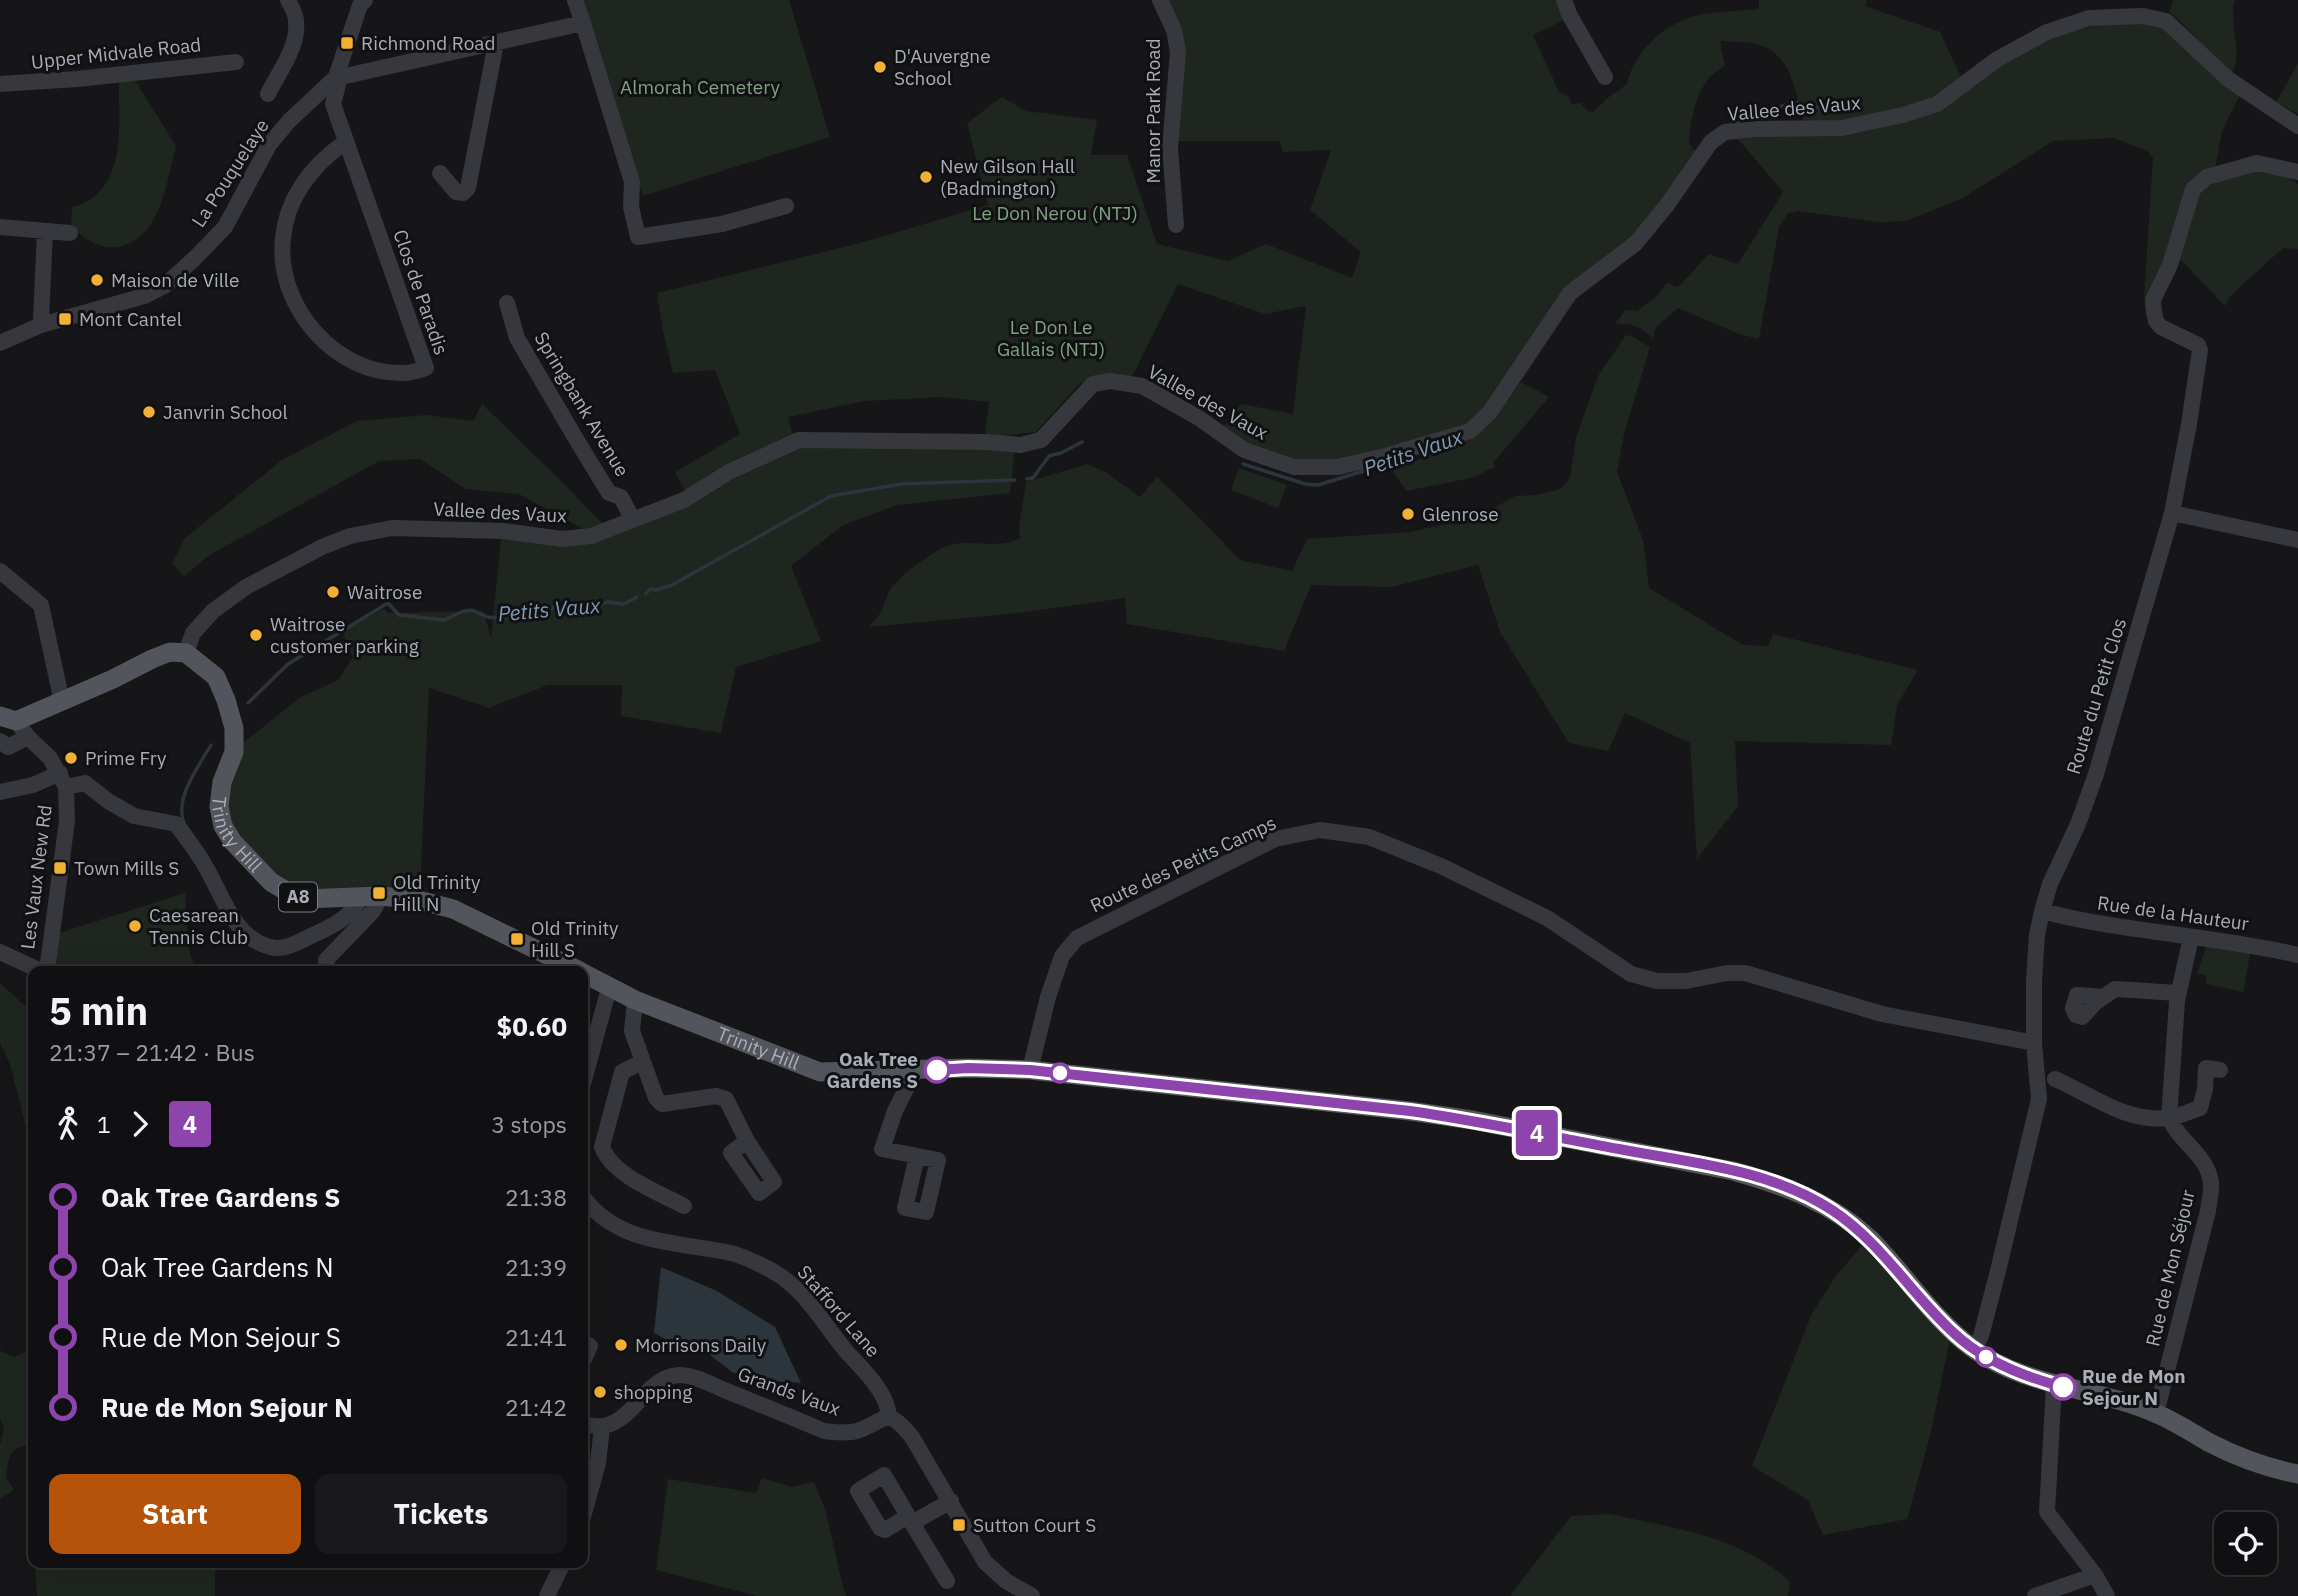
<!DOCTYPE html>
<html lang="en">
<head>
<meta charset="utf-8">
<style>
	:root { --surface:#101012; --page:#19191b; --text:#f1f3f6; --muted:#9c9d9f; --line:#303032; --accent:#b45309 }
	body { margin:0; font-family:"IBM Plex Sans",sans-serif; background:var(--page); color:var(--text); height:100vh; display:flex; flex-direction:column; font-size:26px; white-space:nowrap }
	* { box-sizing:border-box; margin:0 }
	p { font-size:23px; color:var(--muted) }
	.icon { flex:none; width:38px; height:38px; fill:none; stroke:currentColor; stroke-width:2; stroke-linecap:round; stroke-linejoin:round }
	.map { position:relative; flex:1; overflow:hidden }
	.details { position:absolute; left:28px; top:966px; width:560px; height:602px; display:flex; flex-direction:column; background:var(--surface); border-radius:14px; box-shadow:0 7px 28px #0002,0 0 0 2px var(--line) }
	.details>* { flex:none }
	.badge { padding:0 14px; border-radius:5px; font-size:24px; line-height:46px }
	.controls { position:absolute; left:2214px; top:1512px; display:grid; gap:14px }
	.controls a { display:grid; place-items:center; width:63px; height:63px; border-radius:14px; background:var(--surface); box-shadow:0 7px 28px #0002,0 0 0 2px var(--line); font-size:35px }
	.map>.badge { position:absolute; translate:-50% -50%; box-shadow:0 0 0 4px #fff }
	.legs { display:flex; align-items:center; gap:10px; height:77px; padding:0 21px; font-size:23px }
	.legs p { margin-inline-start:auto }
	.headline { display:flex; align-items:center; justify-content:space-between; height:119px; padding:0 21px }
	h1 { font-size:38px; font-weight:700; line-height:52px }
	.cta { display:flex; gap:14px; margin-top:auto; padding:14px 21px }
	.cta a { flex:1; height:80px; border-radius:14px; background:var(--accent); color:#fff; font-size:28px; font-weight:700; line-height:80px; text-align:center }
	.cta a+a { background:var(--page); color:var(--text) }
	ul { padding:0 21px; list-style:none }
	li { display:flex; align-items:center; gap:24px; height:70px; font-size:26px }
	li i { display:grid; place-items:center; width:10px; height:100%; margin:0 9px; background:currentColor }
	li i::after { content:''; width:18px; height:18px; margin:-9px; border:5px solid; border-radius:50%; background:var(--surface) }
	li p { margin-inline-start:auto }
	li:first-child i { background:linear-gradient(#0000 50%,currentColor 0) }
	li:last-child i { background:linear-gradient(currentColor 50%,#0000 0) }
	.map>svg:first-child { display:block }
</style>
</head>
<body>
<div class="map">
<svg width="2298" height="1596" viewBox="0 0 2298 1596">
	<rect width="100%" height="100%" fill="#161618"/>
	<path fill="#1e261f" d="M 579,0 L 789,0 L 830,137 L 643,196 Z
		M 1166,0 L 1559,0 L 1566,19 L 1533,35 L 1559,92 L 1568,96 L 1572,104 L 1581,103 L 1587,111 L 1593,112 L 1609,97 L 1627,84 C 1634,51 1666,22 1699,15 C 1718,11 1739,11 1759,9 L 1759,0 L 1867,0 L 1865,6 L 1940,32 L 1961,77 L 1929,99 L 1876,116 L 1840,121 L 1803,120 C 1795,91 1792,56 1760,45 C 1748,41 1732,42 1720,41 L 1725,66 C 1697,79 1691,116 1689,144 L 1696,152 L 1675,184 L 1631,237 L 1565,288 L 1485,407 L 1466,424 L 1341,461 L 1294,461 L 1247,444 L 1222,429 L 1241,404 L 1293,414 L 1306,306 L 1265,314 L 1178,284 L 1132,377 L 1102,376 L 1079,384 L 1036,432 L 985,438 L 989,402 L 941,397 L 864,401 L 788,417 L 793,436 L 687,495 L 675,472 L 740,434 L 715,370 L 673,373 L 663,331 L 657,293 L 864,242 L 988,205 L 967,123 L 1002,97 L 1026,111 L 1097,120 L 1091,155 L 1127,155 L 1157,244 L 1228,261 L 1266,244 L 1352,278 L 1361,252 L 1310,210 L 1331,150 L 1283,152 L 1279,141 L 1174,141 L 1182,56 Z
		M 2173,0 L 2235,0 C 2228,23 2244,52 2232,73 C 2207,57 2193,29 2169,12 Z
		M 2142,23 L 2163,28 L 2241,93 L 2222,131 L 2215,169 L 2185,204 L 2150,297 L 2144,299 L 2153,158 L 2147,151 L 2114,138 L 2053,141 L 1963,198 L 1906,221 L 1878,222 L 1799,211 L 1788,213 L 1779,227 L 1759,339 L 1739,334 L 1678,308 L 1656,327 L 1653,338 C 1639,327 1633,323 1615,324 L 1625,310 L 1637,311 L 1658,295 L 1667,283 L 1678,287 L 1709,254 L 1738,264 L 1783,192 L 1738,139 L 1762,136 L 1849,134 L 1876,129 L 1929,112 L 2006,61 L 2056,37 L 2098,24 Z
		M 2298,64 L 2298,114 L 2276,102 Z
		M 135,80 L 176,146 C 167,179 162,233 125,245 C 103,252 88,241 71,227 L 72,207 C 79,206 85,203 91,199 C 127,173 118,120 119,81 Z
		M 2257,168 L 2283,174 L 2298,184 L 2298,249 L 2283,248 L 2230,296 L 2225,306 L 2177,256 L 2196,191 L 2207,181 Z
		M 1626,335 L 1632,336 L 1650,347 L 1624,434 L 1617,472 L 1643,540 L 1649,588 L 1743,645 L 1768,646 L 1773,634 L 1918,670 L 1897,705 L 1891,745 L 1735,741 L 1738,806 L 1697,859 L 1690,743 L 1625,713 L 1608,751 L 1569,743 L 1500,632 L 1478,565 L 1391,587 L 1311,585 L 1284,651 L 1127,624 L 1125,598 L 1018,613 L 869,627 C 885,610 881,609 890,590 C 896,578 937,548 950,545 C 972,539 1000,550 1020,538 L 1019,527 L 1026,482 L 1088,464 L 1107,473 L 1140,497 L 1157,477 L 1199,517 L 1240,560 L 1292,571 L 1307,539 L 1410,532 L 1478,517 L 1515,496 L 1537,495 L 1561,489 L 1570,477 L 1576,438 L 1598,376 Z
		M 1521,382 L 1549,397 L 1493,463 L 1495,467 L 1471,478 L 1406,491 L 1393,471 L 1470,437 L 1494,417 Z
		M 482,404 L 559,479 L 604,525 L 584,529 L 519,494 L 465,489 L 420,459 L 379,461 L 208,556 L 184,576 L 172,563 L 185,538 L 282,460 L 357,421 L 426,415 L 473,421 Z
		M 801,446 L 1015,448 L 1010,493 L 897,505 L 843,525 L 791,566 L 821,641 L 736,667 L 721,733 L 621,716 L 622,685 L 548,685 L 489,708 L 429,688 L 420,893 L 322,894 L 289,888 L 234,834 L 226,807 L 238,747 L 299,698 L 338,680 L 353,657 L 342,631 L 384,609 L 388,613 L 483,611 L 491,637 L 501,538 L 640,525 Z
		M 1239,468 L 1287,485 L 1278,508 L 1231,490 Z
		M 185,893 L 188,947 L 196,971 L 55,971 L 59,933 Z
		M 2207,944 L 2251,949 L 2243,992 L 2206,984 L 2206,975 L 2197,974 Z
		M 0,983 L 33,1013 L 33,1145 L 26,1128 L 10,1064 L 0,1043 Z
		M 1864,1243 L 1950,1339 L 1930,1436 L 1907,1519 L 1823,1535 L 1808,1500 L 1752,1466 L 1812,1313 L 1836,1276 Z
		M 33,1348 L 33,1443 C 8,1450 10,1452 6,1477 L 14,1490 L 0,1499 L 0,1445 L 4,1429 L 0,1417 L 0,1351 L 14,1357 Z
		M 762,1478 L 792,1487 L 814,1482 L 826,1512 L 844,1591 L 847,1596 L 757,1596 L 656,1570 L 668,1479 L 756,1493 Z
		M 1610,1514 C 1672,1528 1742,1536 1790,1582 L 1788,1596 L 1510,1596 L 1571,1516 Z
		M 35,1563 L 215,1563 L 215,1596 L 37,1596 Z"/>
	<path fill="#2c353c" d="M 661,1267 L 717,1291 L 775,1327 L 801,1383 L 753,1380 L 732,1372 L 706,1352 L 684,1349 L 654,1333 Z"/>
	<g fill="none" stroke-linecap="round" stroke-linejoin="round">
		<path stroke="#2c353c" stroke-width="3.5" d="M 1732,124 L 1766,116 L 1780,107 L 1794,102 L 1815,107 L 1843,108 L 1857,102
			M 1243,464 L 1305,484 L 1318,485 L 1403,459
			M 1027,479 L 1033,478 L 1049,456 L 1061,453 L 1082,442
			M 646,594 L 650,589 L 656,590 L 672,585 L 831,496 L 901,484 L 1015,480
			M 248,703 L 288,664 L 388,603 L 399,615 L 444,620 L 464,611 L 472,610 L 487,617 L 501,618 L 527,616 L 545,609 L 574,605 L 597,605 L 608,602 L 624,604 L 637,597
			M 184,823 C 174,798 199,766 211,745"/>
		<path stroke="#37383d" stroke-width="16" d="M 1160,0 L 1174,30 L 1178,52 L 1170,148 L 1176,225
			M 1564,0 L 1569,14 L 1605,77
			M 583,23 L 632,182 L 631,207 L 638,237 L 722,224 L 786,206
			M 0,84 L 77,79 L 236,62
			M 268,94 C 279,71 299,47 296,21 C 296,14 291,6 288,0
			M 345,142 C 313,165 287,197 283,238 C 275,306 336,376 405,373 C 412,373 420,370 426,368 L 333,104 L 338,85 L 336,77 L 341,77 L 583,23 L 575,0
			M 440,173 L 456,192 L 463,193 L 468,188 L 496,43
			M 0,227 L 70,233
			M 507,303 L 517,338 L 576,439 L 609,493 L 621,497 L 633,520
			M 41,320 L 45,231
			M 0,343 L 41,325 L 144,296 L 164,286 L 195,258 L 225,227 L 269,145 L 289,121 L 336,77 L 360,5 L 365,0
			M 2172,513 L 2298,540
			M 0,571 L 41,605 L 62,702
			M 186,653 L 193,633 L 213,611 L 246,587 L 322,547 L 350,536 L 392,528 L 503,531 L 562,539 L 591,536 L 684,500 L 729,472 L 799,440 L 988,442 L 1020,445 L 1041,440 L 1093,384 L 1110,381 L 1142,386 L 1199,418 L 1244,450 L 1294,467 L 1338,467 L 1385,456 L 1470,431 L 1490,412 L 1570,293 L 1636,243 L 1667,205 L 1711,142 L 1725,132 L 1757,129 L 1842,128 L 1903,115 L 1937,104 L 1996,60 L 2047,32 L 2089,18 L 2143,16 L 2166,21 L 2228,79 L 2298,126
			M 16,721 L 28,737 L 50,758 L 66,787 L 67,821 L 47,971
			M 0,741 L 8,747 L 28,737
			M 66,787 L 85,783 L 108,801 L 134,816 L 176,824 C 186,837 196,850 204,864 C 222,893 233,938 270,947 C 283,951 299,942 311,936 C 331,927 352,917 361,897
			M 0,792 L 33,785 L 60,773
			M 2042,911 C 2126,933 2213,935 2298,955
			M 0,952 L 41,971
			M 328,971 L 326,960 L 373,911 L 381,896
			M 2103,997 L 2077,995 L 2073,1008 L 2076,1015 L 2082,1017 L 2095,1003 L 2115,989 L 2178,993
			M 635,1000 L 632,1031 L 656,1098 L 662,1104 L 716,1096 L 726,1099 L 747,1141 L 774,1182 L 759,1193 L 731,1153 L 747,1141
			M 642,1062 L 622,1072 L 602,1147 C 613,1176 658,1192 684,1206
			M 1030,1070 L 1048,997 L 1062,956 L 1077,938 L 1275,839 L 1320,830 L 1369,837 L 1441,866 L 1547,918 L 1631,974 L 1657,981 L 1686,981 L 1727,973 L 1745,973 L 1882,1014 L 2034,1043
			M 915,1071 L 895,1111 L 882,1149 L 938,1160 L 926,1212 L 905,1208 L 917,1156
			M 2055,1079 C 2092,1095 2126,1123 2168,1118 C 2179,1117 2190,1111 2200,1108 L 2205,1089 L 2206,1068 L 2220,1070
			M 583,1084 L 609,988
			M 583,1197 C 620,1247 681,1241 735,1254 C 747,1258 762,1265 774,1272 C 805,1289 824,1325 846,1351 C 862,1369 888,1392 889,1417
			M 583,1342 L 590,1346 L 583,1361
			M 1974,1349 L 1981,1336 L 1998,1271 L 2039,1099 L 2034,1043 L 2034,982 L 2037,935 L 2042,911 L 2050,884 L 2078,824 L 2096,774 L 2172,513 L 2189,424 L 2200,350 L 2198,345 L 2161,327 L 2156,321 L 2154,312 L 2153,300 L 2170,265 L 2193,189 L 2207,177 L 2257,163 L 2298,172
			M 2054,1385 L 2047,1512 L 2095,1575 L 2107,1596
			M 2156,1413 L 2208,1211 C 2209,1202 2212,1191 2211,1183 C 2208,1155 2179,1142 2169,1118 L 2177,1001 L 2191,937
			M 583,1424 C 589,1425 598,1427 604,1426 C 636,1419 644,1379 678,1375 C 692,1374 711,1384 724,1390 C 757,1403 791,1417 824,1431 C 834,1432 846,1434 857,1431 C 888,1420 885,1405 912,1437 L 985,1562 L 1006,1581 L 1032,1596
			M 908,1516 L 885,1530 L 880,1528 L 858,1491 L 884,1475 L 912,1523 L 951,1501
			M 583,1517 L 598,1463 L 602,1427
			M 912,1523 L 947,1581
			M 547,1596 L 563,1563
			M 2035,1596 L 2095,1575"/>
		<g stroke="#53555c" stroke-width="19">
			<path id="s1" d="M 0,716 L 16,721 L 113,679 L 152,659 L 170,652 L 186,653 L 216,677 L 226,700 L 234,728 L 234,752 L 222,782 L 219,807 L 223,826 L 233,842 L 271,882 L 291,894 L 304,899 L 381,896 L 418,900 L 453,909 L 580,971"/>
			<path id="s2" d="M 583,973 L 635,1000 L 820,1072 L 968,1068 L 1030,1070 L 1410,1111 L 1472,1120 L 1733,1171 C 1783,1185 1831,1202 1870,1239 C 1905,1274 1932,1318 1972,1348 C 2026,1388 2097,1387 2157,1414 C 2174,1421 2191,1432 2208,1442 C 2237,1457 2266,1468 2298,1474"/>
		</g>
	</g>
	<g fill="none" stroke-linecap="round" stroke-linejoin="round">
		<defs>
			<path id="line-1" d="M 937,1070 L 968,1068 L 1030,1070 L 1410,1111 C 1480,1121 1549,1136 1619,1149 C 1691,1163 1769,1169 1832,1210 C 1882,1243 1911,1294 1955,1334 C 1984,1361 2025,1377 2063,1387"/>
		</defs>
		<use href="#line-1" stroke="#fff" stroke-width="16"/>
		<use href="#line-1" stroke="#8e44ad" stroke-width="10"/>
	</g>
	<g fill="#f2b134" stroke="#111113" stroke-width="2.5">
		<rect x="340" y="36" width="14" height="14" rx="3.5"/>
		<circle cx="880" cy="67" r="7"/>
		<circle cx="926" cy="177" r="7"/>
		<circle cx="97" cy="280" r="7"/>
		<rect x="58" y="312" width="14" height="14" rx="3.5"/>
		<circle cx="149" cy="412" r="7"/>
		<circle cx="1408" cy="514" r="7"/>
		<circle cx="333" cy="592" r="7"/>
		<circle cx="256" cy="635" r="7"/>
		<circle cx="71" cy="758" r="7"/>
		<rect x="53" y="861" width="14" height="14" rx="3.5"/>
		<rect x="372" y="886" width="14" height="14" rx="3.5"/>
		<circle cx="135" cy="926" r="7"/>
		<rect x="510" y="932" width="14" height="14" rx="3.5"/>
		<circle cx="621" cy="1345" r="7"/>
		<circle cx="600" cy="1392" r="7"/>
		<rect x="952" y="1518" width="14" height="14" rx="3.5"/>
	</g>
	<g fill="#fff" stroke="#8e44ad" stroke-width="3.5">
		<circle cx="937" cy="1070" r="12"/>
		<circle cx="1060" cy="1073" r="9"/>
		<circle cx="1986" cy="1357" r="9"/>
		<circle cx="2063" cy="1387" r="12"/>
	</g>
	<g text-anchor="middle" stroke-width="6" stroke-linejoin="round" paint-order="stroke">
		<rect fill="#111113" stroke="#7b7e86" stroke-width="2" x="279" y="882.5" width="38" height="29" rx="5"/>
		<g font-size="18" font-weight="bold" fill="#a8adb8">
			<text x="298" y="903">A8</text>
		</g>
		<g font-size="19" fill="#a8adb8" stroke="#111113" text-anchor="start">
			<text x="361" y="50">Richmond Road</text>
			<text x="894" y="63">D'Auvergne<tspan x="894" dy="22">School</tspan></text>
			<text x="940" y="173">New Gilson Hall<tspan x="940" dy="22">(Badmington)</tspan></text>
			<text x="111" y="287">Maison de Ville</text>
			<text x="79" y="326">Mont Cantel</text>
			<text x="163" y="419">Janvrin School</text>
			<text x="1422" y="521">Glenrose</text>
			<text x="347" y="599">Waitrose</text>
			<text x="270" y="631">Waitrose<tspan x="270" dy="22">customer parking</tspan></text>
			<text x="85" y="765">Prime Fry</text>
			<text x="74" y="875">Town Mills S</text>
			<text x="393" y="889">Old Trinity<tspan x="393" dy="22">Hill N</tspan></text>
			<text x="149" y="922">Caesarean<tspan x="149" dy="22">Tennis Club</tspan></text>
			<text x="531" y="935">Old Trinity<tspan x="531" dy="22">Hill S</tspan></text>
			<text x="635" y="1352">Morrisons Daily</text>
			<text x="614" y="1399">shopping</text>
			<text x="973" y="1532">Sutton Court S</text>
		</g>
		<g font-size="19" fill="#a8adb8" stroke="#111113">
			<text transform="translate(116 53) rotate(-6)" y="7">Upper Midvale Road</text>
			<text transform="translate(1794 108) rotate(-5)" y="7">Vallee des Vaux</text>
			<text transform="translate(1153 111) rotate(-90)" y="7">Manor Park Road</text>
			<text transform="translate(230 173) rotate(-57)" y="7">La Pouquelaye</text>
			<text transform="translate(421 292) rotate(71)" y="7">Clos de Paradis</text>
			<text transform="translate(1208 402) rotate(29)" y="7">Vallee des Vaux</text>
			<text transform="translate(582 404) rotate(59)" y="7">Springbank Avenue</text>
			<text transform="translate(500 512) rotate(3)" y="7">Vallee des Vaux</text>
			<text transform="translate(2096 696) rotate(-73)" y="7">Route du Petit Clos</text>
			<text dy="7" stroke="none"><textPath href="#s1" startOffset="408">Trinity Hill</textPath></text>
			<text transform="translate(1183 864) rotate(-25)" y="7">Route des Petits Camps</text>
			<text transform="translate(36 877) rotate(-83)" y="7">Les Vaux New Rd</text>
			<text transform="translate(2173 913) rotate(8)" y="7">Rue de la Hauteur</text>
			<text dy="7" stroke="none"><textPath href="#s2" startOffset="191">Trinity Hill</textPath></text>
			<text transform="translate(2170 1268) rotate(-77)" y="7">Rue de Mon Séjour</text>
			<text transform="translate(839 1311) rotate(49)" y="7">Stafford Lane</text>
			<text transform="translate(789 1391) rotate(20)" y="7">Grands Vaux</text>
		</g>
		<g font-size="19" fill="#7fa381" stroke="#111113">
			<text x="700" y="94">Almorah Cemetery</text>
			<text x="1055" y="220">Le Don Nerou (NTJ)</text>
			<text x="1051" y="334">Le Don Le<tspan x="1051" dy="22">Gallais (NTJ)</tspan></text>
		</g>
		<g font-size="19" font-weight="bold" fill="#a8adb8" stroke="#111113" text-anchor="end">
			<text x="918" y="1066">Oak Tree<tspan x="918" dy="22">Gardens S</tspan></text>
			<text x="2082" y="1383" text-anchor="start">Rue de Mon<tspan x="2082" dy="22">Sejour N</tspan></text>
		</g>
		<g font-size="21" font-style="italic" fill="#7f9bb3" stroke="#111113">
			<text transform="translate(1413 453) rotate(-19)" y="7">Petits Vaux</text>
			<text transform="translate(549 610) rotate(-5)" y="7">Petits Vaux</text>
		</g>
	</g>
</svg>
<div class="controls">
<a><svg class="icon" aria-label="locate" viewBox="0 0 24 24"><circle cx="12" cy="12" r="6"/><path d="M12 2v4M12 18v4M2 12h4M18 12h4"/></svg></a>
</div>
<b class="badge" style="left:1537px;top:1133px;background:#8e44ad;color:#fff">4</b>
<section class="details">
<div class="headline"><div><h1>5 min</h1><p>21:37 – 21:42 · Bus</p></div><b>$0.60</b></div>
<div class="legs"><svg class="icon" aria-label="walk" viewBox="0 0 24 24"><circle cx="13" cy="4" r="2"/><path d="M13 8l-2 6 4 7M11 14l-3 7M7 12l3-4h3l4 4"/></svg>1<svg class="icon" aria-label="forward" viewBox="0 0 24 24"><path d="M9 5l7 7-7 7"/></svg><b class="badge" style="background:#8e44ad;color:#fff">4</b><p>3 stops</p></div>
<ul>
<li><i style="color:#8e44ad"></i><b>Oak Tree Gardens S</b><p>21:38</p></li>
<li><i style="color:#8e44ad"></i><span>Oak Tree Gardens N</span><p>21:39</p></li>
<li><i style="color:#8e44ad"></i><span>Rue de Mon Sejour S</span><p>21:41</p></li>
<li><i style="color:#8e44ad"></i><b>Rue de Mon Sejour N</b><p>21:42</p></li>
</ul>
<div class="cta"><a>Start</a><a>Tickets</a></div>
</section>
</div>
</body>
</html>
